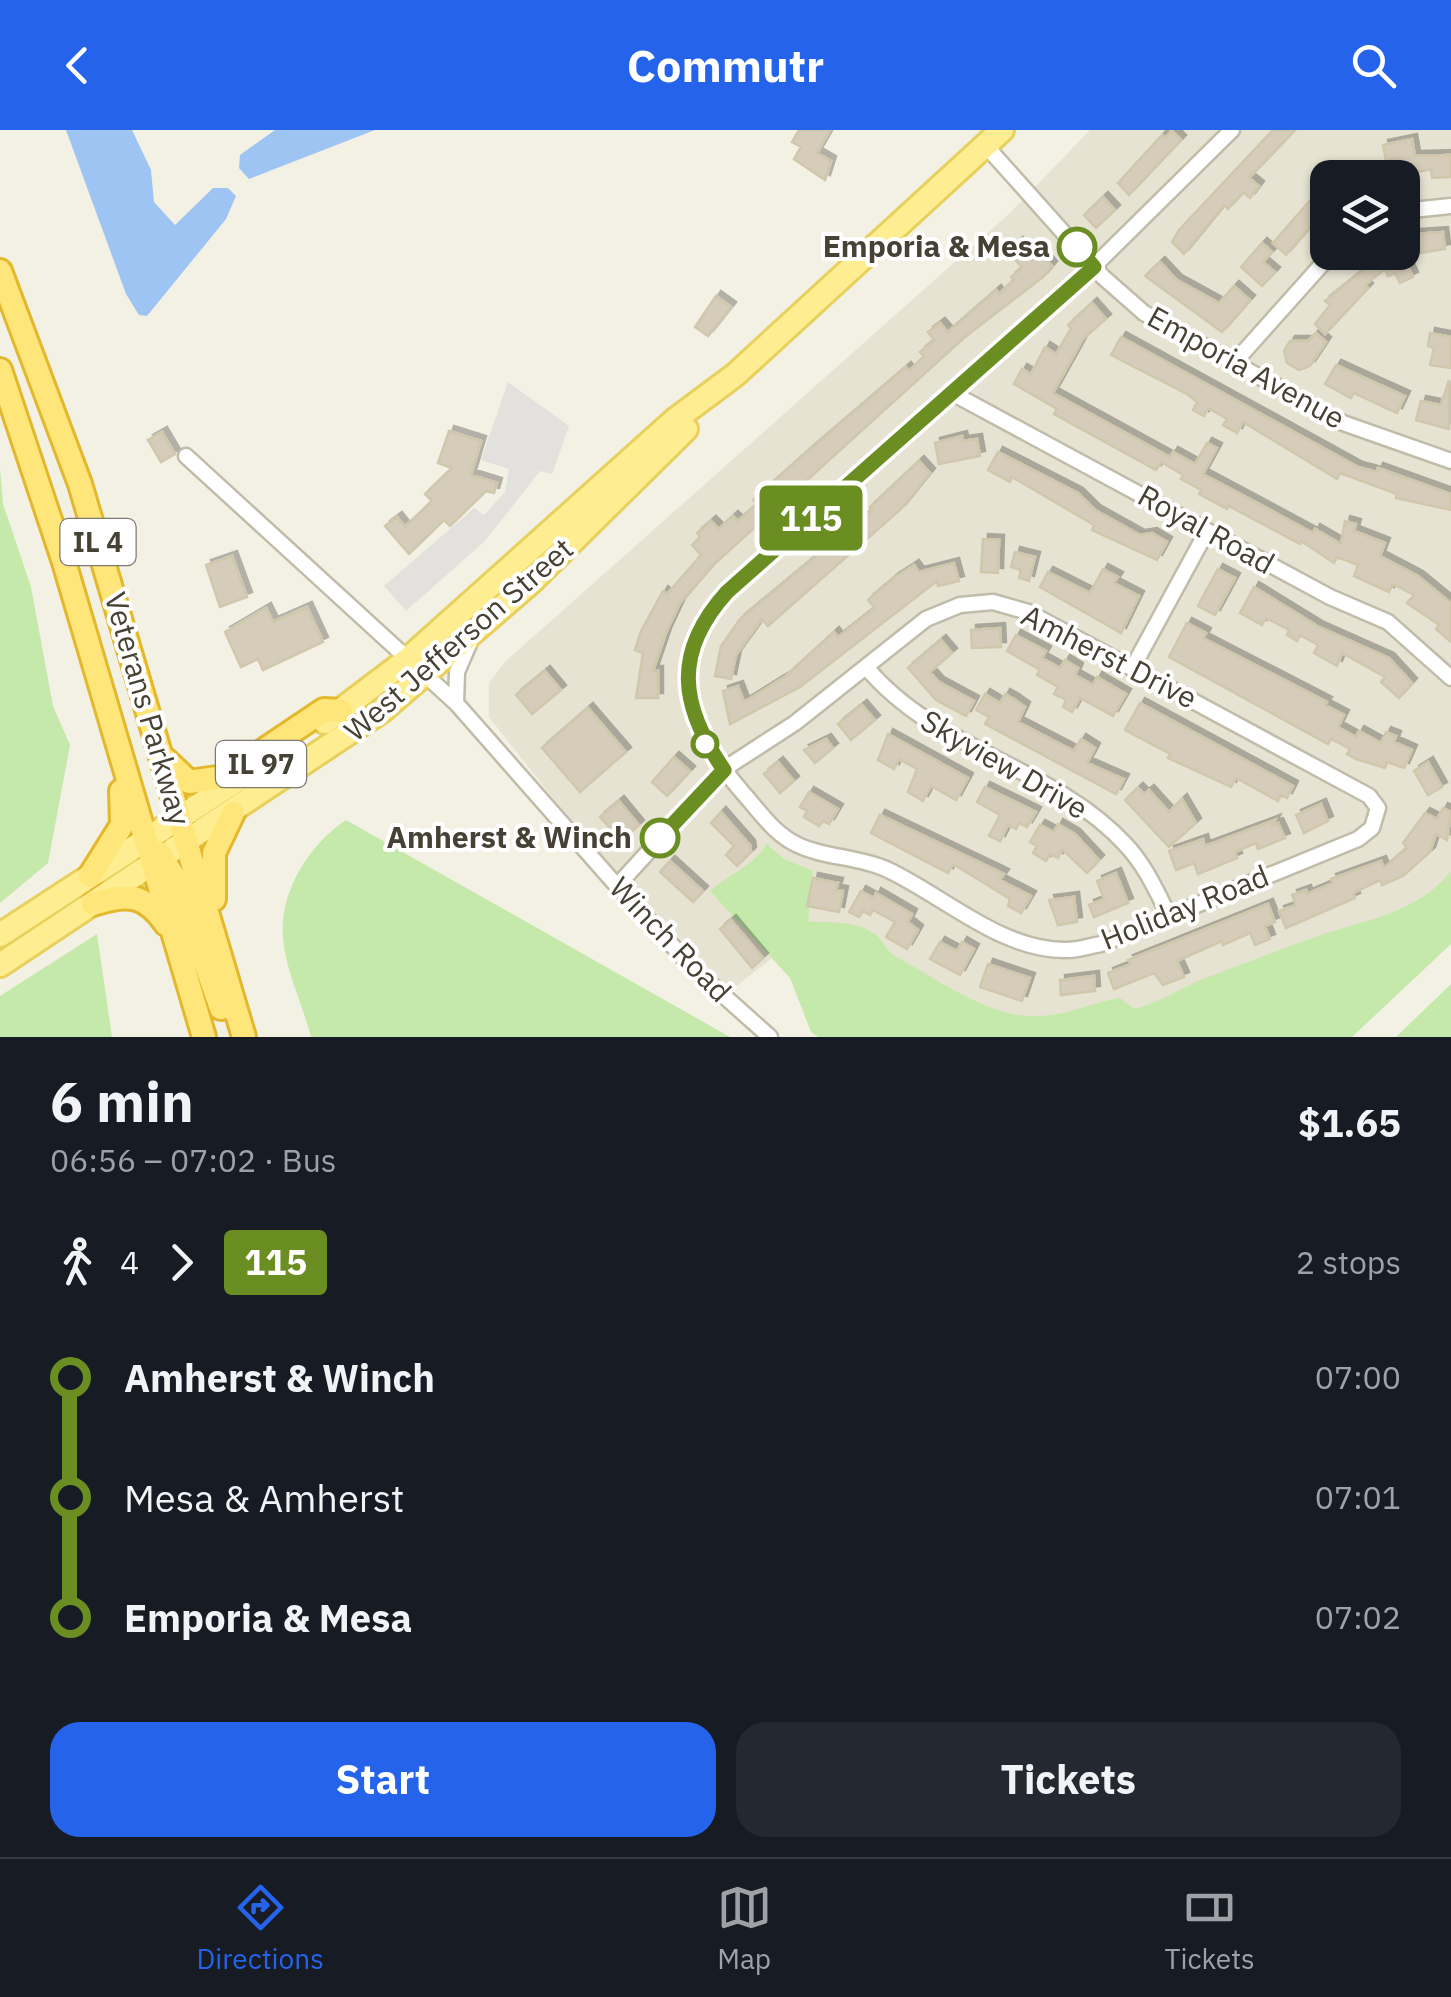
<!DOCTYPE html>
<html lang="en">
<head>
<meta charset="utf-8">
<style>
	:root { --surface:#171b24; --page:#242831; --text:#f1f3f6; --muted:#9ea1a6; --line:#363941; --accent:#2563eb }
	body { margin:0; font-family:"IBM Plex Sans",sans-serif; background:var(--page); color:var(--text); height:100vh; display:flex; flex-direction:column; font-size:38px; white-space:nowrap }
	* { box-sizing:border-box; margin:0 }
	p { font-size:32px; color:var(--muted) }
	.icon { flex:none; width:55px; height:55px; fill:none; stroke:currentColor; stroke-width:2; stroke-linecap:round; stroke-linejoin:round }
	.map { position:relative; height:907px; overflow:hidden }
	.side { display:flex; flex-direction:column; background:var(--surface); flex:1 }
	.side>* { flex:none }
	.badge { padding:0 20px; border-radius:8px; font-size:35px; line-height:65px }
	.controls { position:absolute; left:1310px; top:30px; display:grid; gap:20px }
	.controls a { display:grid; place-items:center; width:110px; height:110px; border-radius:20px; background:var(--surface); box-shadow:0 2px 8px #0004; font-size:50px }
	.map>.badge { position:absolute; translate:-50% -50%; box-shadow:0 0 0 5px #fff }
	.legs { display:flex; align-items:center; gap:15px; height:110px; padding:0 50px; font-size:32px }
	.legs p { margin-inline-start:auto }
	.summary { display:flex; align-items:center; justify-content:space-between; height:170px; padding:0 50px }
	h1 { font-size:55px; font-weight:700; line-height:75px }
	.primary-button { display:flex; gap:20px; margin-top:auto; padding:20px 50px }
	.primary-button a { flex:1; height:115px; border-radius:30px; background:var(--accent); color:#fff; font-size:40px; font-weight:700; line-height:115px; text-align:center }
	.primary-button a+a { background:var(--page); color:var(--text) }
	ul { padding:0 50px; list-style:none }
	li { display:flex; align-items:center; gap:35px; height:120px; font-size:38px }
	li i { display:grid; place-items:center; width:15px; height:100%; margin:0 12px; background:currentColor }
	li i::after { content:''; width:25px; height:25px; margin:-12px; border:8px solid; border-radius:50%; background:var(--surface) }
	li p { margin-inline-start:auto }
	li:first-child i { background:linear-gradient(#0000 50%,currentColor 0) }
	li:last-child i { background:linear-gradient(currentColor 50%,#0000 0) }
	header { display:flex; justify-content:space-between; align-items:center; height:130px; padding:0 50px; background:var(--accent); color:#fff; font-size:45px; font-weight:700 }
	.dock { display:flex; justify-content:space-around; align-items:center; height:140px; border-top:2px solid var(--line); background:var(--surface); font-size:28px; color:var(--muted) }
	.dock a { display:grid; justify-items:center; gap:5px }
	.dock .on { color:var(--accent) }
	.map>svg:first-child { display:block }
</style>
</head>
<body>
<header><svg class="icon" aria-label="back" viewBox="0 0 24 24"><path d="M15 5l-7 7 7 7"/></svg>Commutr<svg class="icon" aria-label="search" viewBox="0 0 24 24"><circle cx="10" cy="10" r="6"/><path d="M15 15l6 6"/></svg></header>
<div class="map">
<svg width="1451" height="907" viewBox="0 0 1451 907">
	<defs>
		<filter id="shadow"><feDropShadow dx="5" dy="-5" stdDeviation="0" flood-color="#0004"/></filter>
	</defs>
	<rect width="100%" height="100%" fill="#f3f0e4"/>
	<path fill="#e7e3d2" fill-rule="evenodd" d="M 1090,0 L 1451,0 L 1451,749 L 1397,797 L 1109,901 L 1028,907 L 803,804 L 730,861 L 585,709 L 489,587 L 489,553 L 505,532 L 1011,82 ZM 1328,48 L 1402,48 L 1402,122 L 1328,122 Z"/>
	<path fill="#c5e9ab" d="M 0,338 L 3,374 L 31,457 L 53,576 L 70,615 L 48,733 L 0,773 Z
		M 346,690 L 730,907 L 311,907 C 303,876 286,841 283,809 C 279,761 309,715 346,690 Z
		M 767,714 L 784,729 L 813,741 L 808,791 C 831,794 854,789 875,804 C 883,810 886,821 896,827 C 935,847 984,885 1030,886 C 1068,887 1084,874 1120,868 L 1134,879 C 1160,873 1180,858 1205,848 C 1244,834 1282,818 1321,805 C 1368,789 1418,783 1451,741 L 1451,814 L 1352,907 L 818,907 L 811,902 L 790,848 L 710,761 C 730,743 751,738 767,714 Z
		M 97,804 L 112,907 L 0,907 L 0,866 Z
		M 1451,854 L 1451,907 L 1396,907 Z"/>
	<path fill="#e3e1dd" d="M 508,252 L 569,296 L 552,344 L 540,341 L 485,411 L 406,481 L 384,456 L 474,378 L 484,385 L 505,362 L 509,339 L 481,330 Z"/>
	<path fill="#9dc4f3" d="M 66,0 L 132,0 L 151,40 L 154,72 L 175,95 L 213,58 L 228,58 L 236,66 L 226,89 L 147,186 L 139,185 L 126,164 Z
		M 275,0 L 375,0 L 249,49 L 239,38 L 240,25 Z"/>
	<path fill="#d5cdb9" stroke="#d0c7ac" stroke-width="2.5" filter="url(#shadow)" d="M 799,0 L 830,0 L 817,23 L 831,31 L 825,50 L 794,29 L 801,17 L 792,12 Z
		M 1273,0 L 1295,0 L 1249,48 L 1259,56 L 1250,68 L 1243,62 L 1228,79 L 1224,75 L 1184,124 L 1172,112 L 1179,100 Z
		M 1172,1 L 1181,10 L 1129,65 L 1118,53 L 1162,5 L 1165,8 Z
		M 1412,9 L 1415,26 L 1451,25 L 1451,47 L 1432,48 L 1431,39 L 1404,45 L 1400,28 L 1386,31 L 1383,15 Z
		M 1319,60 L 1328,69 L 1328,87 L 1316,98 L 1313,94 L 1286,125 L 1273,113 Z
		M 1103,67 L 1115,80 L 1096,98 L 1084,85 Z
		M 1443,102 L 1445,119 L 1419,123 L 1416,104 Z
		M 1018,112 L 1032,129 L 1040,122 L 1052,136 L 1043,147 L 965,207 L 711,437 L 680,473 L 666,503 L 653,541 L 658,541 L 658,568 L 636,568 L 643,523 L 635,520 L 641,501 L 663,461 L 667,464 L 701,425 L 692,415 L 700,407 L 697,403 L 711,391 L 719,399 L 733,386 L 738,391 L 757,374 L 753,370 L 808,321 L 906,237 L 909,241 L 924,227 L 920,222 L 934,210 L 928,202 L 940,193 L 948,202 L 996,160 L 999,164 L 1014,150 L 1011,147 L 1022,138 L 1008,120 Z
		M 1262,113 L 1272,122 L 1263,132 L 1275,142 L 1262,156 L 1241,137 Z
		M 1386,122 L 1395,122 L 1399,129 L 1404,127 L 1413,147 L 1400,153 L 1395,143 L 1388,146 L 1385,139 L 1365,155 L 1368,158 L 1325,204 L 1315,194 L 1330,175 L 1325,171 Z
		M 1160,132 L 1177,150 L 1219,173 L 1234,156 L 1250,170 L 1222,202 L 1145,146 Z
		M 716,166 L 731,177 L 708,206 L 695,197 Z
		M 1092,173 L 1106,189 L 1083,209 L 1053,263 L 1170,327 L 1173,322 L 1195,334 L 1207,313 L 1217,318 L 1203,344 L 1313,403 L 1315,399 L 1341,414 L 1345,391 L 1356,394 L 1354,401 L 1385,413 L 1380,426 L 1418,446 L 1451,473 L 1451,512 L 1436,499 L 1439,495 L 1407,473 L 1414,465 L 1393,454 L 1389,462 L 1354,446 L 1358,435 L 1337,427 L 1334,433 L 1301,411 L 1300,414 L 1229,376 L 1227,379 L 1199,364 L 1201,360 L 1181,349 L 1183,345 L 1161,332 L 1156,340 L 1054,284 L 1057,279 L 1014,254 L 1022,239 L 1031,244 L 1045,217 L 1056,224 L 1071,198 L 1068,195 Z
		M 1316,203 L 1326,212 L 1310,236 L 1299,240 L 1287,233 L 1284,221 L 1290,211 L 1308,211 Z
		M 1430,203 L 1451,207 L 1451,238 L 1430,235 L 1434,218 L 1428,216 Z
		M 1121,207 L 1358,337 L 1377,342 L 1378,338 L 1451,364 L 1451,380 L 1396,368 L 1397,364 L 1340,343 L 1337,349 L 1243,292 L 1237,303 L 1223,295 L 1227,289 L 1208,278 L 1204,286 L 1193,280 L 1197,272 L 1187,264 L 1111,225 Z
		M 1336,235 L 1405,266 L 1397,283 L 1354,263 L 1351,268 L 1325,254 Z
		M 1449,250 L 1449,299 L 1416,290 L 1421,271 L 1441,275 Z
		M 449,301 L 481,311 L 471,345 L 497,353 L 494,363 L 486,361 L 450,396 L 444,390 L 409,424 L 385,396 L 397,387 L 405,397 L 432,371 L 425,364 L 452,338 L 438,333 Z
		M 162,302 L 175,324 L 161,332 L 148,310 Z
		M 962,306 L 963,311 L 977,309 L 980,326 L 939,334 L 935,313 Z
		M 998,322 L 1078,363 L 1095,380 L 1140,405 L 1152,403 L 1167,412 L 1157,430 L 1092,400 L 1094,395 L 1012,347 L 1010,352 L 988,340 Z
		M 919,331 L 930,343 L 901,379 L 768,496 L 762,489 L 736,525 L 731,549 L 715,546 L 721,516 L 740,489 L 872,380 L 870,377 Z
		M 983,409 L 999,410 L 998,443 L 981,442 Z
		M 1015,422 L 1035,427 L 1029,451 L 1019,448 L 1021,440 L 1011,437 Z
		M 232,426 L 247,467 L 220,477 L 206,435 Z
		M 954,433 L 959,451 L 938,456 L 937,451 L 800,557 L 730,594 L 723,561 L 738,556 L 744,572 L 786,546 L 834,502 L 838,507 L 875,478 L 868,470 L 894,448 L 914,435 L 919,442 Z
		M 1103,439 L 1118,447 L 1114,453 L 1139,466 L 1121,503 L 1040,457 L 1048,442 L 1090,463 Z
		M 1218,439 L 1235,448 L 1215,485 L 1198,476 Z
		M 1254,457 L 1319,497 L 1389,528 L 1412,553 L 1399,568 L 1381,552 L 1385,547 L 1342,523 L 1337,536 L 1314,523 L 1318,515 L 1300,505 L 1297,511 L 1287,505 L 1289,500 L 1266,488 L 1262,495 L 1240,483 Z
		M 307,477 L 323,512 L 263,540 L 258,529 L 241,537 L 225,502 L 266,478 L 273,492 Z
		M 1187,493 L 1206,503 L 1203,508 L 1327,572 L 1325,575 L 1344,585 L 1338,597 L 1356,607 L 1359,601 L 1381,613 L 1386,602 L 1396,606 L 1394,612 L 1412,620 L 1404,638 L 1387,632 L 1385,638 L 1356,629 L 1347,624 L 1350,619 L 1331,609 L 1328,614 L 1169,527 Z
		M 1000,498 L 1001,517 L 972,518 L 971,500 Z
		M 1016,505 L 1046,521 L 1042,528 L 1060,538 L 1065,530 L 1078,538 L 1075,545 L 1093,555 L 1097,547 L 1126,564 L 1113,586 L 1080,568 L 1072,582 L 1063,577 L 1066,570 L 1054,564 L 1058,557 L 1037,545 L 1040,540 L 1007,521 Z
		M 941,510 L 952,523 L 930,542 L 939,552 L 974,571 L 966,586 L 936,570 L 908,538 Z
		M 545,541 L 561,560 L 532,584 L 516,565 Z
		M 985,564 L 1000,573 L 1005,564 L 1014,569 L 1025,577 L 1018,592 L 1074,621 L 1081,609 L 1095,618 L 1087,633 L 1124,649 L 1116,664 L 985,594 L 989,587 L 976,580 Z
		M 1140,573 L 1293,656 L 1287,668 L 1281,665 L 1278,671 L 1236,648 L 1231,657 L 1168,628 L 1170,624 L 1125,600 Z
		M 862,575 L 875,590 L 851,610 L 838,594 Z
		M 588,578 L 626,622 L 580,662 L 542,618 Z
		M 888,604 L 968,648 L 956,670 L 931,656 L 923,671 L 908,662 L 917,639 L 899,629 L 894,639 L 878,630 Z
		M 826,609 L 833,618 L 815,633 L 804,620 Z
		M 674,627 L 690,641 L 667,666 L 652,652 Z
		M 778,632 L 794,651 L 780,663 L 764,644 Z
		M 1428,632 L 1442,657 L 1428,665 L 1414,641 Z
		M 985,657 L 1036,682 L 1027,697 L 1019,693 L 1016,699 L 1008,695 L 1000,711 L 989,706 L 1000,685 L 977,672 Z
		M 1138,658 L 1144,664 L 1149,660 L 1169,682 L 1182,669 L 1196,693 L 1169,717 L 1125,670 Z
		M 809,662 L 838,679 L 829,694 L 823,691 L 819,696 L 804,687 L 807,681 L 800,677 Z
		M 619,671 L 639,695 L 621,711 L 600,687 Z
		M 1321,674 L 1328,691 L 1304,703 L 1296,685 Z
		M 1443,678 L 1451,682 L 1447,710 L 1436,704 L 1430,722 L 1403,746 L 1382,755 L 1380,750 L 1353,763 L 1355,768 L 1286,798 L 1279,781 L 1296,775 L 1292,765 L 1306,760 L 1307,764 L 1333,753 L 1331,749 L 1381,731 L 1384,738 L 1407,718 L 1403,713 L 1425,683 L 1437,689 Z
		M 721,682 L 750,715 L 751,722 L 737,736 L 726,725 L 734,716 L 711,693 Z
		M 880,685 L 1004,744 L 1000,750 L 1031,766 L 1021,783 L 1008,776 L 1010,769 L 953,734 L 948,743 L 871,703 Z
		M 1275,690 L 1272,695 L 1278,693 L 1285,708 L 1258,719 L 1256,713 L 1235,722 L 1237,728 L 1198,744 L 1194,733 L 1176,740 L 1169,721 L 1203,709 L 1205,716 Z
		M 1058,694 L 1075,704 L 1099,730 L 1087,743 L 1062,719 L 1058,728 L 1050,724 L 1046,731 L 1033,723 L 1037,716 L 1030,712 L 1040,695 L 1054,702 Z
		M 670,731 L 703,761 L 693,772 L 660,742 Z
		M 1116,743 L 1128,773 L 1094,787 L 1089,775 L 1104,769 L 1097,751 Z
		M 813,748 L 838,753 L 836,760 L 843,761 L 839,782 L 807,776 Z
		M 861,761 L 874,768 L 876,763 L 912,784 L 908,792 L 918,800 L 907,819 L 886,807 L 895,792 L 873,780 L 870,785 L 863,781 L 859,787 L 849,782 Z
		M 1074,767 L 1077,792 L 1058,795 L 1049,770 Z
		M 1268,774 L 1275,792 L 1265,796 L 1270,809 L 1255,815 L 1250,803 L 1223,815 L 1222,811 L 1177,831 L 1184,847 L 1163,855 L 1154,843 L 1114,859 L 1108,843 L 1131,834 L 1128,830 Z
		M 731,790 L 763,828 L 752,838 L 720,799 Z
		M 940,812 L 957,821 L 962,812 L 974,819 L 960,845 L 930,829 Z
		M 988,834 L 1030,848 L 1022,871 L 980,857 Z
		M 1094,846 L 1095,861 L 1061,865 L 1060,850 Z"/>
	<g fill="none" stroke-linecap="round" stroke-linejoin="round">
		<defs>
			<path id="minor" d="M 1232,0 L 1081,149 L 727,463 C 661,533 687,598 743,663 C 760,682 775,705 798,715 C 825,728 857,726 886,739 C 941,764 1000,820 1064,820 C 1076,821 1089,816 1101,814 L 1358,709 L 1372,698 L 1378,678
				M 986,16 L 1103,147 L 1144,183 L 1343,293 L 1451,331
				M 1402,81 L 1451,76
				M 1233,234 L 1333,122
				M 952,263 L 1330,467 L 1388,492 L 1451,548
				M 186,326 L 456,573 L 617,756 L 695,840 L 770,907
				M 866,537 C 937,622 1053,636 1125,714 C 1145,735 1156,760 1169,786
				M 1133,537 L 1207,401
				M 456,573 L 457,542 L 470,512
				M 617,756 L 724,639 L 795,593 L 926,489 L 960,475 L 993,472 L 1028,482 L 1369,666 L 1378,678"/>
			<path id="primary" d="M 325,592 L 407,530 L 676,289 L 735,245 L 1002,0
				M 0,805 L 248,643
				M 0,835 L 383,580 L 530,453 L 686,299"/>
			<path id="trunk" d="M 0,141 L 80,354 L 244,907
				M 0,240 L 64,432 L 204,907
				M 166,630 L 189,652 L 224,647 L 324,580 L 341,581
				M 159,723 L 176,750 L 221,878
				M 90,746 L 122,695 L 121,661
				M 214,769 L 214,723 L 233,683
				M 93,774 C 126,763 145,763 166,794"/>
		</defs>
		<use href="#minor" stroke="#c1bca9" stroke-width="19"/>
		<use href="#primary" stroke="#e8d05d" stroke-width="28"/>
		<use href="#trunk" stroke="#e3b82d" stroke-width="28"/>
		<use href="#minor" stroke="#fff" stroke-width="14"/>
		<use href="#primary" stroke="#ffee91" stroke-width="22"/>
		<use href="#trunk" stroke="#ffe67a" stroke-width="22"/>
	</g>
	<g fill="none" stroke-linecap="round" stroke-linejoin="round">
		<defs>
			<path id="line-1" d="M 660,708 L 724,640 C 680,576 672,523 727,462 L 1094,137 L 1077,117"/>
		</defs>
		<use href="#line-1" stroke="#fff" stroke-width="22"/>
		<use href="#line-1" stroke="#6b8e23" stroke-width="15"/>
	</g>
	<g fill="#fff" stroke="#6b8e23" stroke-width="5">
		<circle cx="1077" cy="117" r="18"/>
		<circle cx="705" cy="614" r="12"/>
		<circle cx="660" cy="708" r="18"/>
	</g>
	<g text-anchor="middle" stroke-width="8" stroke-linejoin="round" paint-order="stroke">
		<g fill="#fff" stroke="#7d7a71" stroke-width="2.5">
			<rect x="60.5" y="389" width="75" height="46" rx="8"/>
			<rect x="216" y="611" width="90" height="46" rx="8"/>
		</g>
		<g font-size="28" font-weight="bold" fill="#454134">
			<text x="98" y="422">IL 4</text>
			<text x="261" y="644">IL 97</text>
		</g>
		<g font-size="30" font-weight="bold" fill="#454134" stroke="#fff" text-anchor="end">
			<text x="1050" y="127">Emporia &amp; Mesa</text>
			<text x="632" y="718">Amherst &amp; Winch</text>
		</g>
		<g font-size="30" fill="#454134" stroke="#fff">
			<text transform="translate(1246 238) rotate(29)" y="10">Emporia Avenue</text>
			<text transform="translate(1206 400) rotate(29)" y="10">Royal Road</text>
			<text transform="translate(459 510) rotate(-41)" y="10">West Jefferson Street</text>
			<text transform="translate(1109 527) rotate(27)" y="10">Amherst Drive</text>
			<text transform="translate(147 579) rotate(74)" y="10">Veterans Parkway</text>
			<text transform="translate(1004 635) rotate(30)" y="10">Skyview Drive</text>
			<text transform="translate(1185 778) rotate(-22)" y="10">Holiday Road</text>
			<text transform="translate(670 810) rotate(46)" y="10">Winch Road</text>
		</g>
	</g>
</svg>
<div class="controls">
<a><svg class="icon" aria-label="layers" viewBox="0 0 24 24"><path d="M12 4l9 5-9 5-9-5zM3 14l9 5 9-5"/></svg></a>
</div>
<b class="badge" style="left:811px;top:388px;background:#6b8e23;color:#fff">115</b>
</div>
<section class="side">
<div class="summary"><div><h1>6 min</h1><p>06:56 – 07:02 · Bus</p></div><b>$1.65</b></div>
<div class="legs"><svg class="icon" aria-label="walk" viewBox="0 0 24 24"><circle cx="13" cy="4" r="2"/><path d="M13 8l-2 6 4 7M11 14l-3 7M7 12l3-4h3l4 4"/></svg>4<svg class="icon" aria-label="forward" viewBox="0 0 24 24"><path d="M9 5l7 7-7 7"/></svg><b class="badge" style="background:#6b8e23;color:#fff">115</b><p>2 stops</p></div>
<ul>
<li><i style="color:#6b8e23"></i><b>Amherst &amp; Winch</b><p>07:00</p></li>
<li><i style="color:#6b8e23"></i><span>Mesa &amp; Amherst</span><p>07:01</p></li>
<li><i style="color:#6b8e23"></i><b>Emporia &amp; Mesa</b><p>07:02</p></li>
</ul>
<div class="primary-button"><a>Start</a><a>Tickets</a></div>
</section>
<nav class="dock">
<a class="on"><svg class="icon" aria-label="directions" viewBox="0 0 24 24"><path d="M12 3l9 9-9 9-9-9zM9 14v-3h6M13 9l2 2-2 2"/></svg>Directions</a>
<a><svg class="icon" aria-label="map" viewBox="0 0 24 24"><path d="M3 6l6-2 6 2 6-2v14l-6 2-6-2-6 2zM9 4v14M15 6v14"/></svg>Map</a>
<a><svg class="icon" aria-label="tickets" viewBox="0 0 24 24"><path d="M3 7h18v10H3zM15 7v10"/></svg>Tickets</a>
</nav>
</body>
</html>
